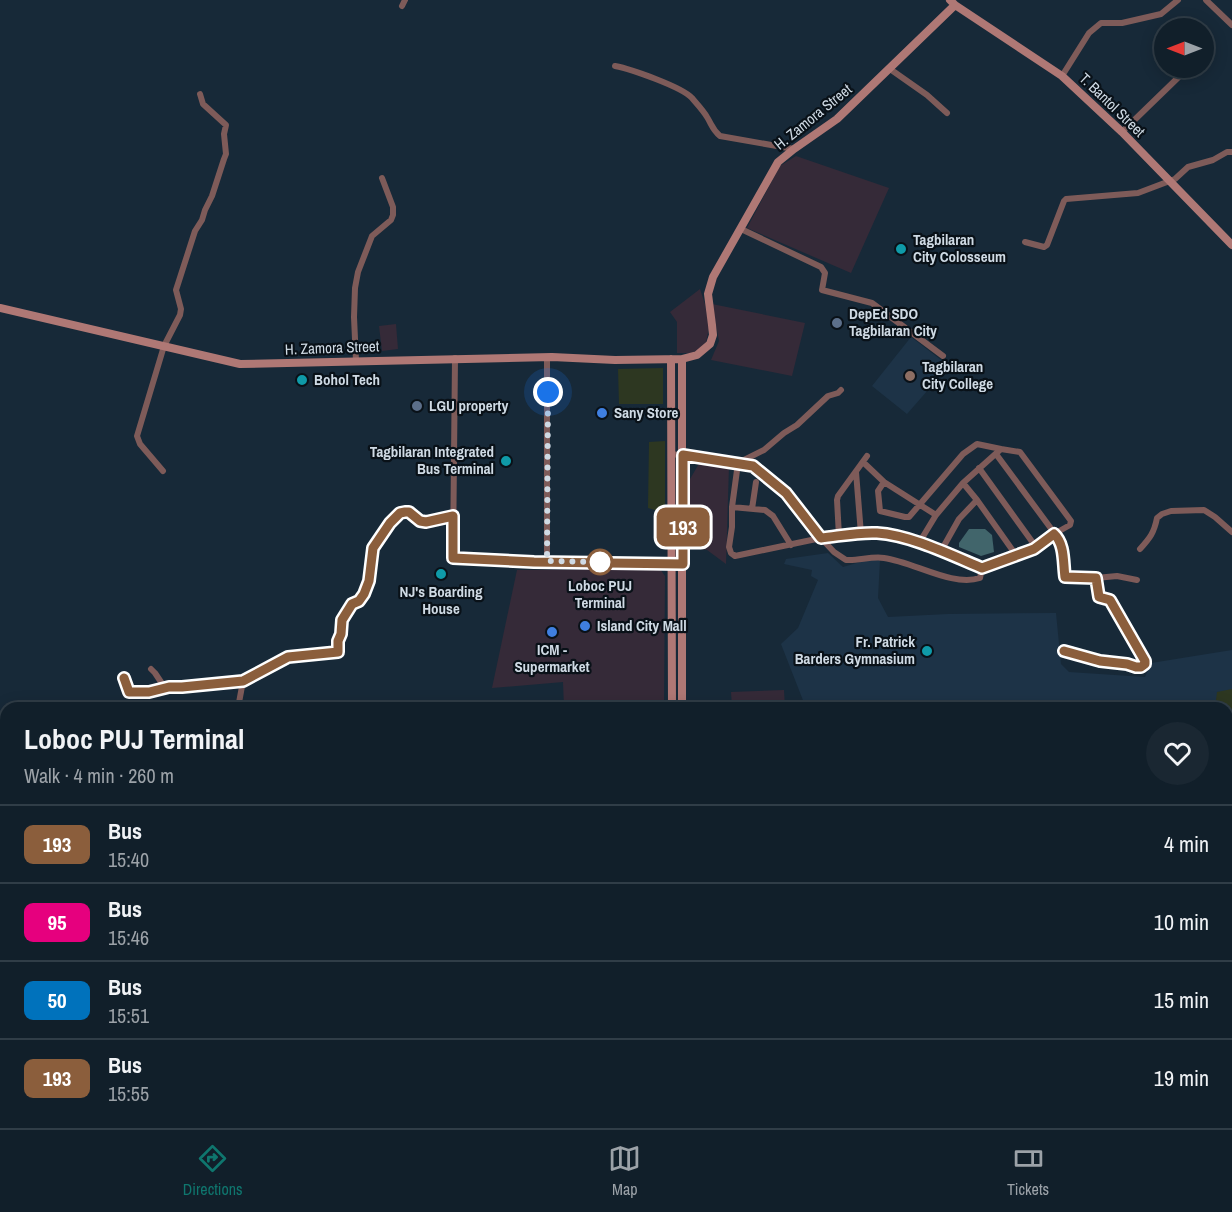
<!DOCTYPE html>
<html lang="en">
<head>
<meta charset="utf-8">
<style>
	:root { --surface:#111f2a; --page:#1a2732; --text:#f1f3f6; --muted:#9ca2a8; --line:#303d47; --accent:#0f766e }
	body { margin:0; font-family:"Archivo Narrow",sans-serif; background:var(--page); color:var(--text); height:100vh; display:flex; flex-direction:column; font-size:22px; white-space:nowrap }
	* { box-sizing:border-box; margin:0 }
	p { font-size:20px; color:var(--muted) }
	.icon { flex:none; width:33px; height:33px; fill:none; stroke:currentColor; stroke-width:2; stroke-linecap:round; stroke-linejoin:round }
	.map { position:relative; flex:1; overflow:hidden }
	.sheet { position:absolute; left:0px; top:702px; width:1233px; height:426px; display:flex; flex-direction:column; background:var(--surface); border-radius:18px 18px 0 0; box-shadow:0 3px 15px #0003,0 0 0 2px var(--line) }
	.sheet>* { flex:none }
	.badge { padding:0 12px; border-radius:9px; font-size:21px; line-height:39px }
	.needle { width:39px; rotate:270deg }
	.tools { position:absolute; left:1154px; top:18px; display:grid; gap:12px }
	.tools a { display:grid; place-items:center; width:60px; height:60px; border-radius:50%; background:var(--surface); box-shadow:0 3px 15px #0003,0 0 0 2px var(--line); font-size:30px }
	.you { position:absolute; width:30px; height:30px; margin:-15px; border:4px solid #fff; border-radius:50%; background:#1a73e8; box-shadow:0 0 0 9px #1a73e833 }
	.map>.badge { position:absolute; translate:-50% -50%; box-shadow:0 0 0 3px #fff }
	.round { display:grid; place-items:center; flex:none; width:63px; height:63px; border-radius:32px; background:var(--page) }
	.summary { display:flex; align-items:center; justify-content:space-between; height:102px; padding:0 24px }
	h1 { font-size:28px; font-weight:700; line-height:45px }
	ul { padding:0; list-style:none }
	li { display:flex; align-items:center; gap:18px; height:78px; padding:0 24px; border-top:2px solid var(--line) }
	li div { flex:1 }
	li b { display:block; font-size:22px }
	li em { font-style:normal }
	li .badge { min-width:66px; font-weight:700; text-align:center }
	.dock { display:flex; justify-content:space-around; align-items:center; height:84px; border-top:2px solid var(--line); background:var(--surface); font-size:16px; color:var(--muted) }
	.dock a { display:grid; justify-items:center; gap:3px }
	.dock .current { color:var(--accent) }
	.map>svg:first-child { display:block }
</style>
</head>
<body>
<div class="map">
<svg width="1232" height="1128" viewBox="0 0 1232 1128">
	<rect width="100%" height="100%" fill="#172938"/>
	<path fill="#352a38" d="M 796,156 L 889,188 L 851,273 L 747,228 L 780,166 Z
		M 700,289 L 705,304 L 709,328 L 706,342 L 699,350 L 691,353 L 677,353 L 677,322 L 670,312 Z
		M 712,304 L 805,323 L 792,376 L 711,360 L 719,341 Z
		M 396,324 L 398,349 L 382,351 L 379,326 Z
		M 700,462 L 729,466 L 726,564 L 707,550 L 690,547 L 690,479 Z
		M 660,569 L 665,576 L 664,708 L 564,708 L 563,682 L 492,688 L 517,570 Z
		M 784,690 L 785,708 L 732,708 L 731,692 Z
		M 677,1122 L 776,1122 L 776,1128 L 701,1128 Z"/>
	<path fill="#1d3347" d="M 911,337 L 949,366 L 907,414 L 872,386 Z
		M 828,553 L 843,567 L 867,560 L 880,560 L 878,598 L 888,617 L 948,614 L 1056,613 L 1061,664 L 1069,672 L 1145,677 L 1151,663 L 1232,650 L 1232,947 L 1227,946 L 1227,708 L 806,708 L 781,644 L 798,628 L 818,580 L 811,576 L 812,570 L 784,564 L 786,559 Z"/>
	<path fill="#2d3721" d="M 663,368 L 663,404 L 619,404 L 618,369 Z
		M 665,441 L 665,513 L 648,508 L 649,442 Z
		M 1232,689 L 1232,774 L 1227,772 L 1227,708 L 1215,708 L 1217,692 Z"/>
	<path fill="#41656b" d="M 969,529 L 985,529 L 992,535 L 994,552 L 981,556 L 959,547 L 959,543 Z"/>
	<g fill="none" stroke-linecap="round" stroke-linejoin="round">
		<path stroke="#7e5b59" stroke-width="6" d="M 1206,0 L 1232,25
			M 402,6 L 405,0
			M 1203,53 L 1208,48
			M 615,66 C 631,69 682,87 692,98 C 697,104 703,110 707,117 C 712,125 712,129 720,136 L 794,149
			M 890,69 L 927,95 L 947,113
			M 1062,76 L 1089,33 L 1101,23 L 1122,23 L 1161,14 L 1178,0
			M 1122,132 L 1188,68
			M 741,229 L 821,267 L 825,273 L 822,290 L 872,303 L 943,356
			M 1025,242 L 1044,247 L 1047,245 L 1064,201 L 1066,199 L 1138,193 L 1175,179 L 1188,167 L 1213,160 L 1227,152 L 1232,152
			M 547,357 L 547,562
			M 455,358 L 453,558 L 534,562 L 683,564
			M 356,361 L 354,317 L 355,288 L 358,272 L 372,236 L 391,220 L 393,215 L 393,207 L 382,178
			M 841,390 L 838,393 L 828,396 L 797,425 L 784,433 L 764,450 L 738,463 L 732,507 L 732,527 L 729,547 L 731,553 L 735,556 L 821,538 L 861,534 L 878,533 L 901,538 L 919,543 L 936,515 L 963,483 L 1001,449 L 1020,452 L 1071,521 L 1070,525 L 1054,534 L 1034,549 L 982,568 L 941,551 L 919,543
			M 672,454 L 753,466 L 787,493 L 821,538 L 834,552 L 846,560 C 859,561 871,556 884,558 C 914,562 952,587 980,578 L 982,568
			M 996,454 L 1058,538 L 1061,545 L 1065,577 L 1096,578 L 1099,597 L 1110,600 L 1145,661 L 1145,664 L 1141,667 L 1136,667 L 1127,664 L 1100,661 L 1064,651
			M 863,462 L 884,482 L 936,515
			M 979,468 L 1036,547
			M 163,471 L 140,444 L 137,436 L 164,346 L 180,315 L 181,309 L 176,290 L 195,231 L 202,220 L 205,210 L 212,196 L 224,159 L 226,154 L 224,134 L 226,125 L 203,104 L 200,94
			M 856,472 L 861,534
			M 884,482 L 878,491 L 880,511 L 905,517 L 909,517 L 963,454 L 977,444 L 1001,449
			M 963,483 L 977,500 L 1016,555
			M 732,507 L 765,510 L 773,516 L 791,545
			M 752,509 L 756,482
			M 839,536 L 837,500 L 838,496 L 867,456
			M 1140,549 C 1150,538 1154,533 1157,518 L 1162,514 L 1171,511 L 1204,510 L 1215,517 L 1232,532
			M 941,551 L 959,519 L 977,500
			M 1096,578 L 1117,576 L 1137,580
			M 151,669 L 155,673 L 165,688
			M 124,678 L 129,692 L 149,692 L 169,687 L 182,687 L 243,681
			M 99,708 L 101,708
			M 238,708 L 243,681 L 288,657 L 338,652 L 338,641 L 341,634 L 342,620 L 352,605 L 359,601 L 369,581 L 373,548 L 390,523 L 400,513 L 409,512 L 420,521 L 426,522 L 453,516
			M 1227,805 L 1232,807
			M 0,846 L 4,833
			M 0,906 L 6,911
			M 1227,906 L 1232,895
			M 0,1072 L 3,1080 L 6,1082
			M 922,1122 L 929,1128
			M 1080,1122 L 1095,1128
			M 135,1128 L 135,1122
			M 948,1128 L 955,1122"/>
		<path stroke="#af7875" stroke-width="8" d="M 950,0 L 955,5 L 1062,76 L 1122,132 L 1232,245
			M 0,308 L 240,364 L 552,357 L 615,360 L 682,359 L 697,355 L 710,344 L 713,335 L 712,325 L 708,294 L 713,277 L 778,162 L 794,149 L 837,119 L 955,5
			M 671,359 L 672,708
			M 682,359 L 682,708
			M 0,833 L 6,833
			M 1227,1082 L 1232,1086
			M 873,1122 L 880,1128
			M 340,1128 L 343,1122
			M 781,1128 L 781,1122"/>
	</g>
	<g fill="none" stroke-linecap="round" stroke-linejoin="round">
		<defs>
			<path id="line" d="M 124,678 L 129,692 L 149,692 L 169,687 L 182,687 L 243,681 L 288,657 L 338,652 L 338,641 L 341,634 L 342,620 L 352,604 L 359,601 L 364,594 L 369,581 L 373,548 L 390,523 L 400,513 L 405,512 L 409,512 L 420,521 L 426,522 L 453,516 L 453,558 L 534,562 L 683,564 L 683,455 L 753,466 L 786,493 L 821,538 C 840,536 858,532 877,533 C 910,535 951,555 982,568 L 1034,549 L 1054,534 C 1065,544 1063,563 1065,577 L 1096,578 L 1099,597 L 1110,600 L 1145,661 L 1145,664 L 1141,667 L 1136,667 L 1127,664 L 1100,661 L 1064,651"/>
		</defs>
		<use href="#line" stroke="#fff" stroke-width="14"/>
		<use href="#line" stroke="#8b5e3c" stroke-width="9"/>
		<path stroke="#cfdae4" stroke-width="6" stroke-dasharray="0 10.8" d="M 548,392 L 547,561 L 600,562"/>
	</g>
	<g fill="#0f9aa8" stroke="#091118" stroke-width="2">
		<circle cx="901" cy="249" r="6"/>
		<circle cx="302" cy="380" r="6"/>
		<circle cx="506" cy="461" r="6"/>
		<circle cx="441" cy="574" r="6"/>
		<circle cx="927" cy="651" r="6"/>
	</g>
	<g fill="#5c6f8a" stroke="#091118" stroke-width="2">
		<circle cx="837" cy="323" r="6"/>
		<circle cx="417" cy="406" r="6"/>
	</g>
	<circle fill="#8d6e63" stroke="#091118" stroke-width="2" cx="910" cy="376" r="6"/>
	<g fill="#3f7fe0" stroke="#091118" stroke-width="2">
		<circle cx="602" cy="413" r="6"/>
		<circle cx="585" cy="626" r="6"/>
		<circle cx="552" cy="632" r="6"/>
	</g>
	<circle fill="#fff" stroke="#8b5e3c" stroke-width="3" cx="600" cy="562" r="12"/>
	<g text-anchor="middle" stroke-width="4.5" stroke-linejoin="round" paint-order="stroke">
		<g font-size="15" fill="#cfdae4" stroke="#091118">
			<text transform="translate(1112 105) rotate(44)" y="5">T. Bantol Street</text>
			<text transform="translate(813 117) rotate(-39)" y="5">H. Zamora Street</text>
			<text transform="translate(332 348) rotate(-2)" y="5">H. Zamora Street</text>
		</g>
		<g font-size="15" font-weight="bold" fill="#cfdae4" stroke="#091118" text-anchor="start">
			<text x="913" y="245">Tagbilaran<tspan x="913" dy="17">City Colosseum</tspan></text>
			<text x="849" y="319">DepEd SDO<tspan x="849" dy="17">Tagbilaran City</tspan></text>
			<text x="922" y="372">Tagbilaran<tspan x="922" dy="17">City College</tspan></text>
			<text x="314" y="385">Bohol Tech</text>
			<text x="429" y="411">LGU property</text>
			<text x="614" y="418">Sany Store</text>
			<text x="494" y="457" text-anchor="end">Tagbilaran Integrated<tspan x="494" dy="17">Bus Terminal</tspan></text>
			<text x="441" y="597" text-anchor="middle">NJ's Boarding<tspan x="441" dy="17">House</tspan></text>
			<text x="597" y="631">Island City Mall</text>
			<text x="915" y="647" text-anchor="end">Fr. Patrick<tspan x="915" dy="17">Barders Gymnasium</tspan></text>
			<text x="552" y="655" text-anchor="middle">ICM -<tspan x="552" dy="17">Supermarket</tspan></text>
		</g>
		<g font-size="15" font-weight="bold" fill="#cfdae4" stroke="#091118">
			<text x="600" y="591">Loboc PUJ<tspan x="600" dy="17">Terminal</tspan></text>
		</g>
	</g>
</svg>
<div class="tools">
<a><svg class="needle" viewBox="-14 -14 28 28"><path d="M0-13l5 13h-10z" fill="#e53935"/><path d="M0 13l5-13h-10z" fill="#9ca2a8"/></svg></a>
</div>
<div class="you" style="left:548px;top:392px"></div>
<b class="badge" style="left:683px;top:527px;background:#8b5e3c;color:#fff">193</b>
<section class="sheet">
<div class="summary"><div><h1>Loboc PUJ Terminal</h1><p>Walk · 4 min · 260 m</p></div><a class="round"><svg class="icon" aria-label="heart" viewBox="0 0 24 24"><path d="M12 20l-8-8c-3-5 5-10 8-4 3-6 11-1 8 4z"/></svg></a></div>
<ul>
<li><span class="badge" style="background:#8b5e3c;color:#fff">193</span><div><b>Bus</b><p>15:40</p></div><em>4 min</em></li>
<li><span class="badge" style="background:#e6007e;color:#fff">95</span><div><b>Bus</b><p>15:46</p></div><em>10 min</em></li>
<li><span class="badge" style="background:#0072bc;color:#fff">50</span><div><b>Bus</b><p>15:51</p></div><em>15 min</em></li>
<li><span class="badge" style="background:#8b5e3c;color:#fff">193</span><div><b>Bus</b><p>15:55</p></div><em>19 min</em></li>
</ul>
</section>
</div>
<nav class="dock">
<a class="current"><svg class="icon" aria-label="directions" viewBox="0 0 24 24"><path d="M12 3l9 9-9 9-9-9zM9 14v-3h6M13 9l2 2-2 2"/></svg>Directions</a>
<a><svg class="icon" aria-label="map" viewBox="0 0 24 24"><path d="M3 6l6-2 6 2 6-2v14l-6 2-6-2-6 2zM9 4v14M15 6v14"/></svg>Map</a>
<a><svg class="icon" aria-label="tickets" viewBox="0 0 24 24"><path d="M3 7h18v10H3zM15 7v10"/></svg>Tickets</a>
</nav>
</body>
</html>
